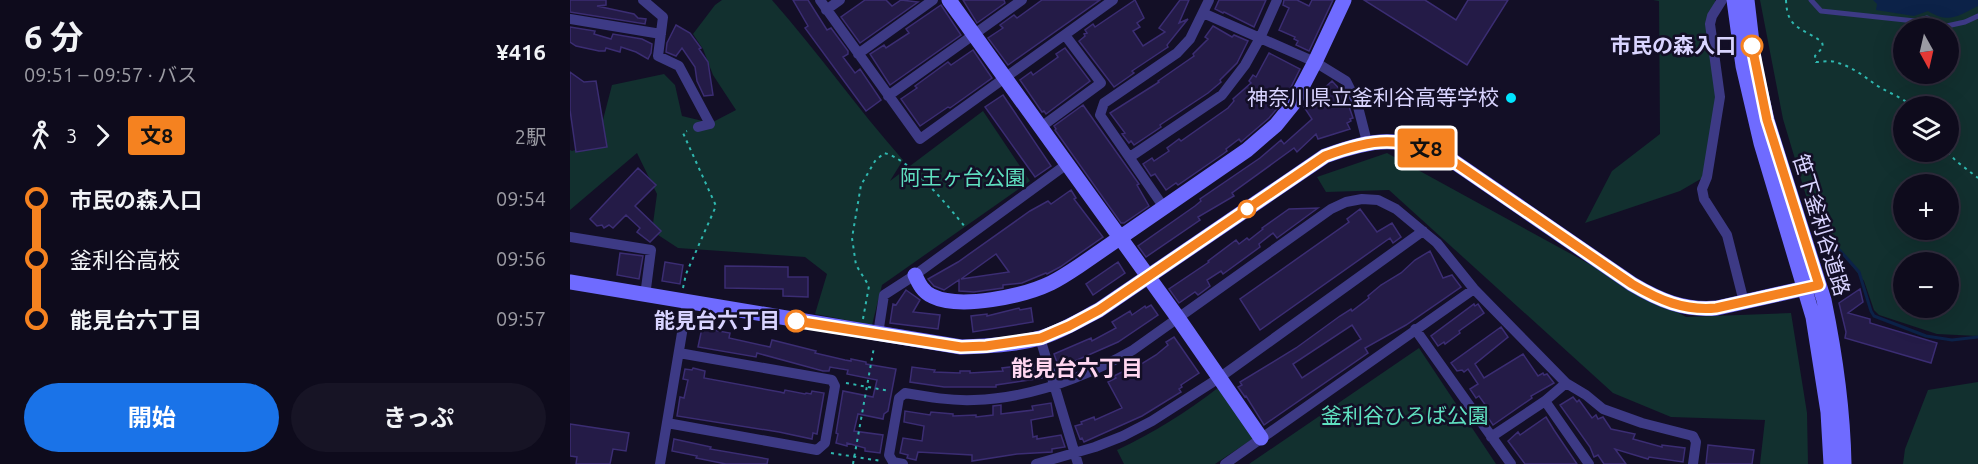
<!DOCTYPE html>
<html lang="ja">
<head>
<meta charset="utf-8">
<style>
	:root { --surface:#0e0b1c; --page:#171425; --text:#f1f3f6; --muted:#9b9ba3; --line:#2e2b3b; --accent:#1a73e8 }
	body { margin:0; font-family:Ubuntu,"Noto Sans JP",sans-serif; background:var(--page); color:var(--text); height:100vh; display:flex; flex-direction:column; font-size:22px; white-space:nowrap }
	* { box-sizing:border-box; margin:0 }
	p { font-size:20px; color:var(--muted) }
	.icon { flex:none; width:33px; height:33px; fill:none; stroke:currentColor; stroke-width:2; stroke-linecap:round; stroke-linejoin:round }
	.map { position:relative; flex:1; overflow:hidden }
	.drawer { display:flex; flex-direction:column; background:var(--surface); width:570px }
	.drawer>* { flex:none }
	.badge { padding:0 12px; border-radius:4px; font-size:21px; line-height:39px }
	.needle { width:39px; rotate:172deg }
	.buttons { position:absolute; left:1323px; top:18px; display:grid; gap:12px }
	.buttons a { display:grid; place-items:center; width:66px; height:66px; border-radius:50%; background:var(--surface); box-shadow:0 6px 24px #0002,0 0 0 2px var(--line); font-size:30px }
	.map>.badge { position:absolute; translate:-50% -50%; box-shadow:0 0 0 3px #fff }
	.legs { display:flex; align-items:center; gap:9px; height:66px; padding:0 24px; font-size:20px }
	.legs p { margin-inline-start:auto }
	.head { display:flex; align-items:center; justify-content:space-between; height:102px; padding:0 24px }
	h1 { font-size:33px; font-weight:700; line-height:45px }
	.action { display:flex; gap:12px; margin-top:auto; padding:12px 24px }
	.action a { flex:1; height:69px; border-radius:36px; background:var(--accent); color:#fff; font-size:24px; font-weight:700; line-height:69px; text-align:center }
	.action a+a { background:var(--page); color:var(--text) }
	ul { padding:0 24px; list-style:none }
	li { display:flex; align-items:center; gap:21px; height:60px; font-size:22px }
	li i { display:grid; place-items:center; width:9px; height:100%; margin:0 8px; background:currentColor }
	li i::after { content:''; width:15px; height:15px; margin:-8px; border:4px solid; border-radius:50%; background:var(--surface) }
	li p { margin-inline-start:auto }
	li:first-child i { background:linear-gradient(#0000 50%,currentColor 0) }
	li:last-child i { background:linear-gradient(currentColor 50%,#0000 0) }
	main { display:flex; flex:1; min-height:0 }
	.map>svg:first-child { display:block }
</style>
</head>
<body>
<main>
<section class="drawer">
<div class="head"><div><h1>6 分</h1><p>09:51 – 09:57 · バス</p></div><b>¥416</b></div>
<div class="legs"><svg class="icon" aria-label="walk" viewBox="0 0 24 24"><circle cx="13" cy="4" r="2"/><path d="M13 8l-2 6 4 7M11 14l-3 7M7 12l3-4h3l4 4"/></svg>3<svg class="icon" aria-label="forward" viewBox="0 0 24 24"><path d="M9 5l7 7-7 7"/></svg><b class="badge" style="background:#f58220;color:#111">文8</b><p>2駅</p></div>
<ul>
<li><i style="color:#f58220"></i><b>市民の森入口</b><p>09:54</p></li>
<li><i style="color:#f58220"></i><span>釜利谷高校</span><p>09:56</p></li>
<li><i style="color:#f58220"></i><b>能見台六丁目</b><p>09:57</p></li>
</ul>
<div class="action"><a>開始</a><a>きっぷ</a></div>
</section>
<div class="map">
<svg width="1408" height="464" viewBox="0 0 1408 464">
	<rect width="100%" height="100%" fill="#130f26"/>
	<path fill="#12302f" fill-rule="evenodd" d="M 152,0 L 202,0 C 248,52 287,108 333,160 L 320,181 L 413,111 L 460,181 L 312,285 L 302,325 L 245,314 L 257,274 L 235,257 L 108,248 L 82,231 L 87,194 L 67,153 L 0,210 L 0,150 L 2,151 L 27,143 L 42,85 L 94,74 L 105,85 L 112,116 L 141,123 L 166,110 L 143,75 L 133,49 L 123,34 L 145,5 Z
		M 1083,0 L 1145,0 L 1146,4 L 1137,21 L 1148,97 L 1134,177 L 1110,191 L 1015,223 L 1042,171 L 1090,134 L 1089,1 Z
		M 1190,0 L 1408,0 L 1408,336 L 1367,334 L 1309,315 L 1304,310 L 1294,281 L 1266,246 L 1246,229 L 1213,119 ZM 1334,28 L 1378,28 L 1378,74 L 1334,74 ZM 1334,106 L 1378,106 L 1378,152 L 1334,152 ZM 1334,184 L 1378,184 L 1378,230 L 1334,230 ZM 1334,262 L 1378,262 L 1378,308 L 1334,308 Z
		M 817,153 L 1116,317 L 1221,313 L 1237,413 L 1238,464 L 1190,464 L 1195,420 L 1101,417 L 1043,393 L 819,190 L 756,192 L 747,177 Z
		M 849,348 L 926,464 L 679,464 Z
		M 1408,382 L 1408,464 L 1333,464 L 1335,449 L 1358,390 Z
		M 649,387 L 684,438 L 645,464 L 554,464 L 547,450 C 583,433 617,412 649,387 Z"/>
	<path fill="#0c2248" d="M 1303,0 L 1408,0 L 1408,6 C 1388,16 1379,24 1358,11 L 1344,16 L 1306,10 L 1307,4 Z"/>
	<g fill="none" stroke-linecap="round" stroke-linejoin="round">
		<path stroke="#0c2248" stroke-width="3" d="M 1246,229 L 1257,236 L 1289,272 L 1301,311 L 1304,316 L 1356,336 L 1382,340 L 1408,337"/>
	</g>
	<path fill="#241b47" stroke="#3b2d73" stroke-width="1.5" fill-rule="evenodd" d="M 0,0 L 36,0 L 36,5 L 27,6 L 64,14 L 68,18 L 76,19 L 75,24 L 0,12 Z
		M 223,0 L 238,0 L 257,30 L 261,28 L 278,51 L 278,54 L 273,57 L 285,73 L 290,69 L 311,100 L 296,111 L 235,28 L 238,26 Z
		M 295,0 L 316,0 L 322,6 L 331,0 L 348,2 L 290,43 L 271,17 Z
		M 393,0 L 434,0 L 435,3 L 407,23 Z
		M 472,0 L 530,0 L 438,65 L 418,38 L 433,28 L 430,25 L 444,15 L 447,18 Z
		M 565,0 L 574,18 L 567,23 L 570,27 L 563,31 L 573,46 L 595,32 L 589,28 L 610,0 L 619,0 L 609,23 L 618,19 L 597,45 L 598,47 L 562,71 L 564,73 L 544,87 L 509,41 L 515,36 L 514,34 L 517,33 L 515,30 L 523,24 L 525,27 Z
		M 649,0 L 696,0 L 684,27 L 654,12 L 653,13 L 645,9 Z
		M 714,0 L 727,0 L 739,6 L 742,0 L 763,0 L 739,51 L 726,45 L 728,41 L 724,39 L 725,37 L 709,30 L 719,8 L 713,5 Z
		M 794,0 L 855,0 L 886,20 L 898,0 L 938,0 L 897,65 Z
		M 371,5 L 391,35 L 320,85 L 300,54 L 314,45 L 316,48 L 339,33 L 336,29 Z
		M 106,25 L 120,33 L 131,48 L 129,49 L 138,62 L 143,95 L 134,96 L 127,81 L 125,67 L 112,48 L 106,56 L 96,52 L 97,43 Z
		M 643,26 L 662,37 L 664,35 L 678,41 L 667,63 L 650,80 L 651,82 L 638,93 L 590,125 L 591,127 L 564,145 L 561,141 L 559,143 L 552,134 L 555,133 L 540,113 L 589,82 L 588,81 L 624,56 L 623,54 L 638,39 L 635,37 Z
		M 0,27 L 25,31 L 24,34 L 41,39 L 43,34 L 72,39 L 82,44 L 81,53 L 78,59 L 66,52 L 51,47 L 50,52 L 36,48 L 35,51 L 29,51 L 6,46 L 0,42 Z
		M 495,48 L 520,81 L 476,114 L 474,111 L 472,112 L 450,80 L 461,72 L 463,75 L 488,57 L 486,54 Z
		M 403,50 L 422,78 L 380,108 L 378,107 L 350,126 L 331,99 L 347,88 L 345,86 L 378,62 L 381,65 Z
		M 699,53 L 730,69 L 715,99 L 699,118 L 671,142 L 669,139 L 656,149 L 657,151 L 653,154 L 608,185 L 606,183 L 596,190 L 585,174 L 581,176 L 573,164 L 582,158 L 584,161 L 599,151 L 597,148 L 609,139 L 611,141 L 658,108 L 664,101 L 663,99 L 681,83 L 679,81 L 683,75 L 686,77 Z
		M 0,72 L 14,82 L 26,81 L 37,147 L 6,152 L 0,110 Z
		M 762,81 L 775,95 L 783,118 L 780,119 L 781,121 L 777,123 L 780,129 L 748,139 L 746,134 L 727,152 L 724,148 L 662,193 L 664,196 L 628,217 L 630,220 L 576,257 L 568,246 L 625,206 L 631,201 L 630,199 L 690,158 L 711,140 L 714,144 L 742,119 L 734,107 L 752,94 L 750,92 Z
		M 433,95 L 481,166 L 465,177 L 415,107 Z
		M 513,105 L 569,184 L 567,185 L 579,206 L 554,223 L 551,223 L 485,130 L 486,129 L 484,126 Z
		M 68,168 L 86,185 L 65,206 L 91,231 L 80,242 L 67,232 L 70,228 L 56,215 L 43,228 L 39,225 L 34,228 L 32,225 L 27,226 L 20,219 Z
		M 501,190 L 506,198 L 504,199 L 533,237 L 490,267 L 477,274 L 476,273 L 452,283 L 433,285 L 433,288 L 404,292 L 389,291 L 389,280 L 374,290 L 364,286 L 358,279 L 388,262 L 460,211 L 478,201 L 481,204 ZM 426,254 L 439,272 L 391,279 Z
		M 748,208 L 707,238 L 703,233 L 689,244 L 690,247 L 653,274 L 651,271 L 637,280 L 640,286 L 628,295 L 625,292 L 609,303 L 599,289 L 639,262 L 638,261 L 666,240 L 669,244 L 677,238 L 679,240 L 693,229 L 692,228 L 719,209 Z
		M 790,209 L 807,232 L 822,223 L 831,237 L 823,243 L 820,238 L 690,330 L 670,299 L 779,222 L 777,219 Z
		M 860,251 L 873,278 L 882,275 L 891,287 L 836,325 L 795,348 L 798,353 L 694,425 L 676,396 L 675,397 L 668,387 L 672,385 L 670,382 L 726,348 L 770,316 L 781,309 L 782,311 L 799,298 L 798,296 L 811,285 L 831,273 L 845,260 ZM 782,325 L 791,339 L 732,378 L 723,364 Z
		M 50,253 L 73,256 L 69,279 L 47,275 Z
		M 95,262 L 113,265 L 110,284 L 92,281 Z
		M 548,262 L 555,273 L 523,295 L 516,284 Z
		M 155,266 L 218,267 L 218,277 L 238,277 L 238,297 L 213,296 L 213,289 L 155,288 Z
		M 1290,289 L 1293,302 L 1278,313 L 1300,319 L 1300,323 L 1367,343 L 1361,363 L 1275,338 L 1276,332 L 1269,303 Z
		M 336,290 L 350,300 L 343,312 L 370,315 L 368,329 L 320,323 L 323,304 L 326,305 Z
		M 904,304 L 905,306 L 908,304 L 914,313 L 889,331 L 890,333 L 875,344 L 874,342 L 868,346 L 861,336 Z
		M 581,305 L 588,315 L 548,342 L 489,368 L 484,354 L 521,338 L 522,341 L 546,328 L 542,322 L 560,311 L 562,315 L 575,306 L 576,308 Z
		M 449,308 L 450,310 L 461,308 L 463,322 L 403,332 L 401,316 L 417,314 L 417,316 Z
		M 931,327 L 938,337 L 905,364 L 914,378 L 953,354 L 968,376 L 973,373 L 974,375 L 977,374 L 984,383 L 961,396 L 962,398 L 923,425 L 915,413 L 919,410 L 909,396 L 906,398 L 900,389 L 908,384 L 898,369 L 894,372 L 892,370 L 887,371 L 881,363 Z
		M 132,328 L 160,333 L 159,338 L 200,347 L 202,340 L 246,351 L 245,353 L 275,360 L 281,361 L 281,359 L 296,362 L 296,364 L 326,369 L 318,411 L 314,414 L 313,419 L 288,414 L 284,431 L 313,435 L 310,453 L 295,451 L 295,448 L 277,443 L 277,446 L 266,443 L 268,434 L 266,433 L 273,391 L 303,397 L 307,380 L 277,374 L 278,370 L 260,367 L 259,371 L 253,371 L 187,353 L 186,357 L 128,347 Z
		M 604,337 L 629,373 L 611,385 L 612,387 L 609,389 L 611,392 L 572,416 L 514,442 L 512,438 L 510,439 L 505,426 L 512,424 L 511,422 L 524,417 L 525,420 L 552,408 L 538,382 L 546,378 L 544,376 L 558,369 L 560,371 L 586,355 L 598,345 L 596,342 Z
		M 465,364 L 465,367 L 470,366 L 472,378 L 426,385 L 426,387 L 374,387 L 340,382 L 342,367 L 365,370 L 364,372 L 390,373 L 390,371 L 400,371 L 400,373 L 433,371 L 432,368 Z
		M 123,368 L 135,371 L 134,378 L 210,392 L 214,393 L 215,390 L 235,394 L 236,393 L 241,394 L 242,391 L 254,393 L 247,434 L 243,433 L 242,439 L 209,432 L 107,416 L 110,397 L 114,398 L 118,380 L 113,379 L 115,369 L 122,370 Z
		M 1003,397 L 1007,402 L 1009,400 L 1022,418 L 1026,415 L 1028,419 L 1033,417 L 1041,429 L 1065,434 L 1063,439 L 1092,447 L 1092,445 L 1115,448 L 1113,462 L 1079,457 L 1078,459 L 1045,449 L 1056,464 L 1034,464 L 1028,455 L 1024,457 L 1020,447 L 990,405 Z
		M 481,403 L 483,416 L 461,420 L 463,437 L 467,436 L 467,439 L 491,435 L 495,447 L 482,449 L 482,452 L 447,454 L 402,461 L 402,455 L 348,452 L 346,460 L 337,458 L 338,455 L 330,453 L 333,438 L 352,441 L 354,426 L 334,422 L 335,411 L 360,415 L 361,412 L 383,414 L 383,416 L 406,415 L 406,417 L 423,415 L 423,406 L 431,405 L 431,414 L 463,410 L 462,406 Z
		M 976,417 L 984,430 L 1007,464 L 955,464 L 938,441 L 948,432 L 950,435 Z
		M 0,424 L 59,433 L 56,451 L 43,449 L 40,464 L 6,464 L 7,457 L 0,456 Z
		M 104,439 L 141,447 L 140,449 L 198,459 L 197,464 L 156,464 L 126,458 L 127,456 L 102,451 Z
		M 1138,445 L 1184,450 L 1182,464 L 1136,464 Z"/>
	<g fill="none" stroke-linecap="round" stroke-linejoin="round">
		<path stroke="#2fb8b0" stroke-width="2" stroke-dasharray="3 4.5" stroke-linecap="butt" d="M 1216,0 C 1217,30 1232,27 1252,42 L 1253,47 L 1245,56 L 1246,62 C 1252,62 1260,60 1265,62 C 1281,66 1294,76 1306,85 C 1319,93 1331,97 1342,106
			M 1378,152 L 1386,161 L 1408,178
			M 113,288 L 116,274 L 146,206 L 113,133 L 117,131
			M 293,319 L 299,286 L 286,265 L 282,238 L 291,185 L 305,161 L 314,153 C 339,158 379,207 395,227
			M 276,383 L 320,391
			M 261,453 L 311,461
			M 283,464 L 304,347"/>
		<path stroke="#3d3a85" stroke-width="5" d="M 1241,0 L 1251,11 L 1345,21 L 1357,18 L 1372,27 L 1395,22 L 1408,16"/>
		<path stroke="#3d3a85" stroke-width="10" d="M 73,0 L 93,17 L 88,56 L 109,66 L 140,124 L 128,127
			M 250,0 L 350,139 L 543,0
			M 1152,0 L 1142,16 L 1140,24 L 1150,97 L 1137,177 L 1132,189 L 1134,199 L 1157,235 L 1174,302
			M 256,10 L 270,0
			M 633,13 L 745,62 L 776,81 L 787,103 L 797,142
			M 0,19 L 91,34
			M 288,54 L 363,0
			M 318,96 L 452,0
			M 471,127 L 531,83 L 495,35
			M 560,157 L 652,95 L 675,65 L 690,38 L 707,0
			M 595,209 L 530,115 L 534,103 L 607,53 L 620,39 L 639,0
			M 0,237 L 81,250 L 75,296
			M 845,329 L 941,464
			M 308,334 L 314,295 L 345,275 L 497,164
			M 470,338 L 508,464
			M 975,401 L 1019,464
			M 97,423 L 247,450 L 255,443 L 265,386 L 262,380 L 109,353
			M 921,437 L 975,401 L 996,383
			M 90,464 L 117,303
			M 333,464 L 323,462 L 319,455 L 329,398 L 335,393 C 358,397 381,401 404,400 C 461,398 514,378 563,350 L 761,209 L 776,202 L 792,199 L 808,200 L 826,209 L 867,243 L 904,289 L 996,383 L 1016,395 L 1033,409 L 1072,423 L 1123,436 L 1126,442 L 1123,464
			M 466,464 L 525,447 L 553,436 L 582,421 L 649,378 L 853,231
			M 655,464 L 904,289"/>
		<path stroke="#6f6bff" stroke-width="15" d="M 379,0 L 608,318 L 691,438
			M 1164,0 L 1173,66 L 1191,143 L 1243,317 L 1258,412 L 1261,464
			M 1177,0 L 1185,68 L 1197,120 L 1254,300 C 1265,353 1273,410 1274,464
			M 345,275 C 349,284 353,292 362,296 C 390,310 454,296 481,283 C 491,278 500,272 509,266 L 677,150 L 706,125 L 723,104 L 745,62 L 774,0
			M 0,282 L 391,347 C 417,346 444,345 470,338 C 491,332 510,320 529,310 L 755,156 C 807,137 829,136 880,159 L 1062,284 C 1089,300 1114,311 1147,308 L 1249,285"/>
	</g>
	<g fill="none" stroke-linecap="round" stroke-linejoin="round">
		<defs>
			<path id="line-1" d="M 226,321 L 391,347 L 416,346 L 471,338 L 499,326 L 529,310 L 755,156 C 806,137 829,136 880,159 L 1062,284 C 1089,300 1114,311 1146,308 L 1249,285 L 1197,120 L 1182,46"/>
		</defs>
		<use href="#line-1" stroke="#fff" stroke-width="14"/>
		<use href="#line-1" stroke="#f58220" stroke-width="9"/>
	</g>
	<g fill="#fff" stroke="#f58220" stroke-width="3">
		<circle cx="1182" cy="46" r="10"/>
		<circle cx="677" cy="209" r="8"/>
		<circle cx="226" cy="321" r="10"/>
	</g>
	<circle fill="#00e5ff" stroke="#130f26" stroke-width="2" cx="941" cy="98" r="6"/>
	<g text-anchor="middle" stroke-width="5" stroke-linejoin="round" paint-order="stroke">
		<g font-size="21" font-weight="bold" fill="#d9d4ff" stroke="#130f26" text-anchor="end">
			<text x="1166" y="53">市民の森入口</text>
			<text x="210" y="328">能見台六丁目</text>
		</g>
		<g font-size="21" fill="#d9d4ff" stroke="#130f26" text-anchor="end">
			<text x="929" y="105">神奈川県立釜利谷高等学校</text>
		</g>
		<g font-size="21" fill="#5fe0c0" stroke="#130f26">
			<text x="393" y="185">阿王ヶ台公園</text>
			<text x="835" y="423">釜利谷ひろば公園</text>
		</g>
		<g font-size="21" fill="#d9d4ff" stroke="#130f26">
			<text transform="translate(1251 225) rotate(73)" y="7">笹下釜利谷道路</text>
		</g>
		<g font-size="22" font-weight="bold" fill="#ffd6f0" stroke="#130f26">
			<text x="507" y="376">能見台六丁目</text>
		</g>
	</g>
</svg>
<div class="buttons">
<a><svg class="needle" viewBox="-14 -14 28 28"><path d="M0-13l5 13h-10z" fill="#e53935"/><path d="M0 13l5-13h-10z" fill="#9b9ba3"/></svg></a>
<a><svg class="icon" aria-label="layers" viewBox="0 0 24 24"><path d="M12 4l9 5-9 5-9-5zM3 14l9 5 9-5"/></svg></a>
<a>+</a>
<a>−</a>
</div>
<b class="badge" style="left:856px;top:148px;background:#f58220;color:#111">文8</b>
</div>
</main>
</body>
</html>
